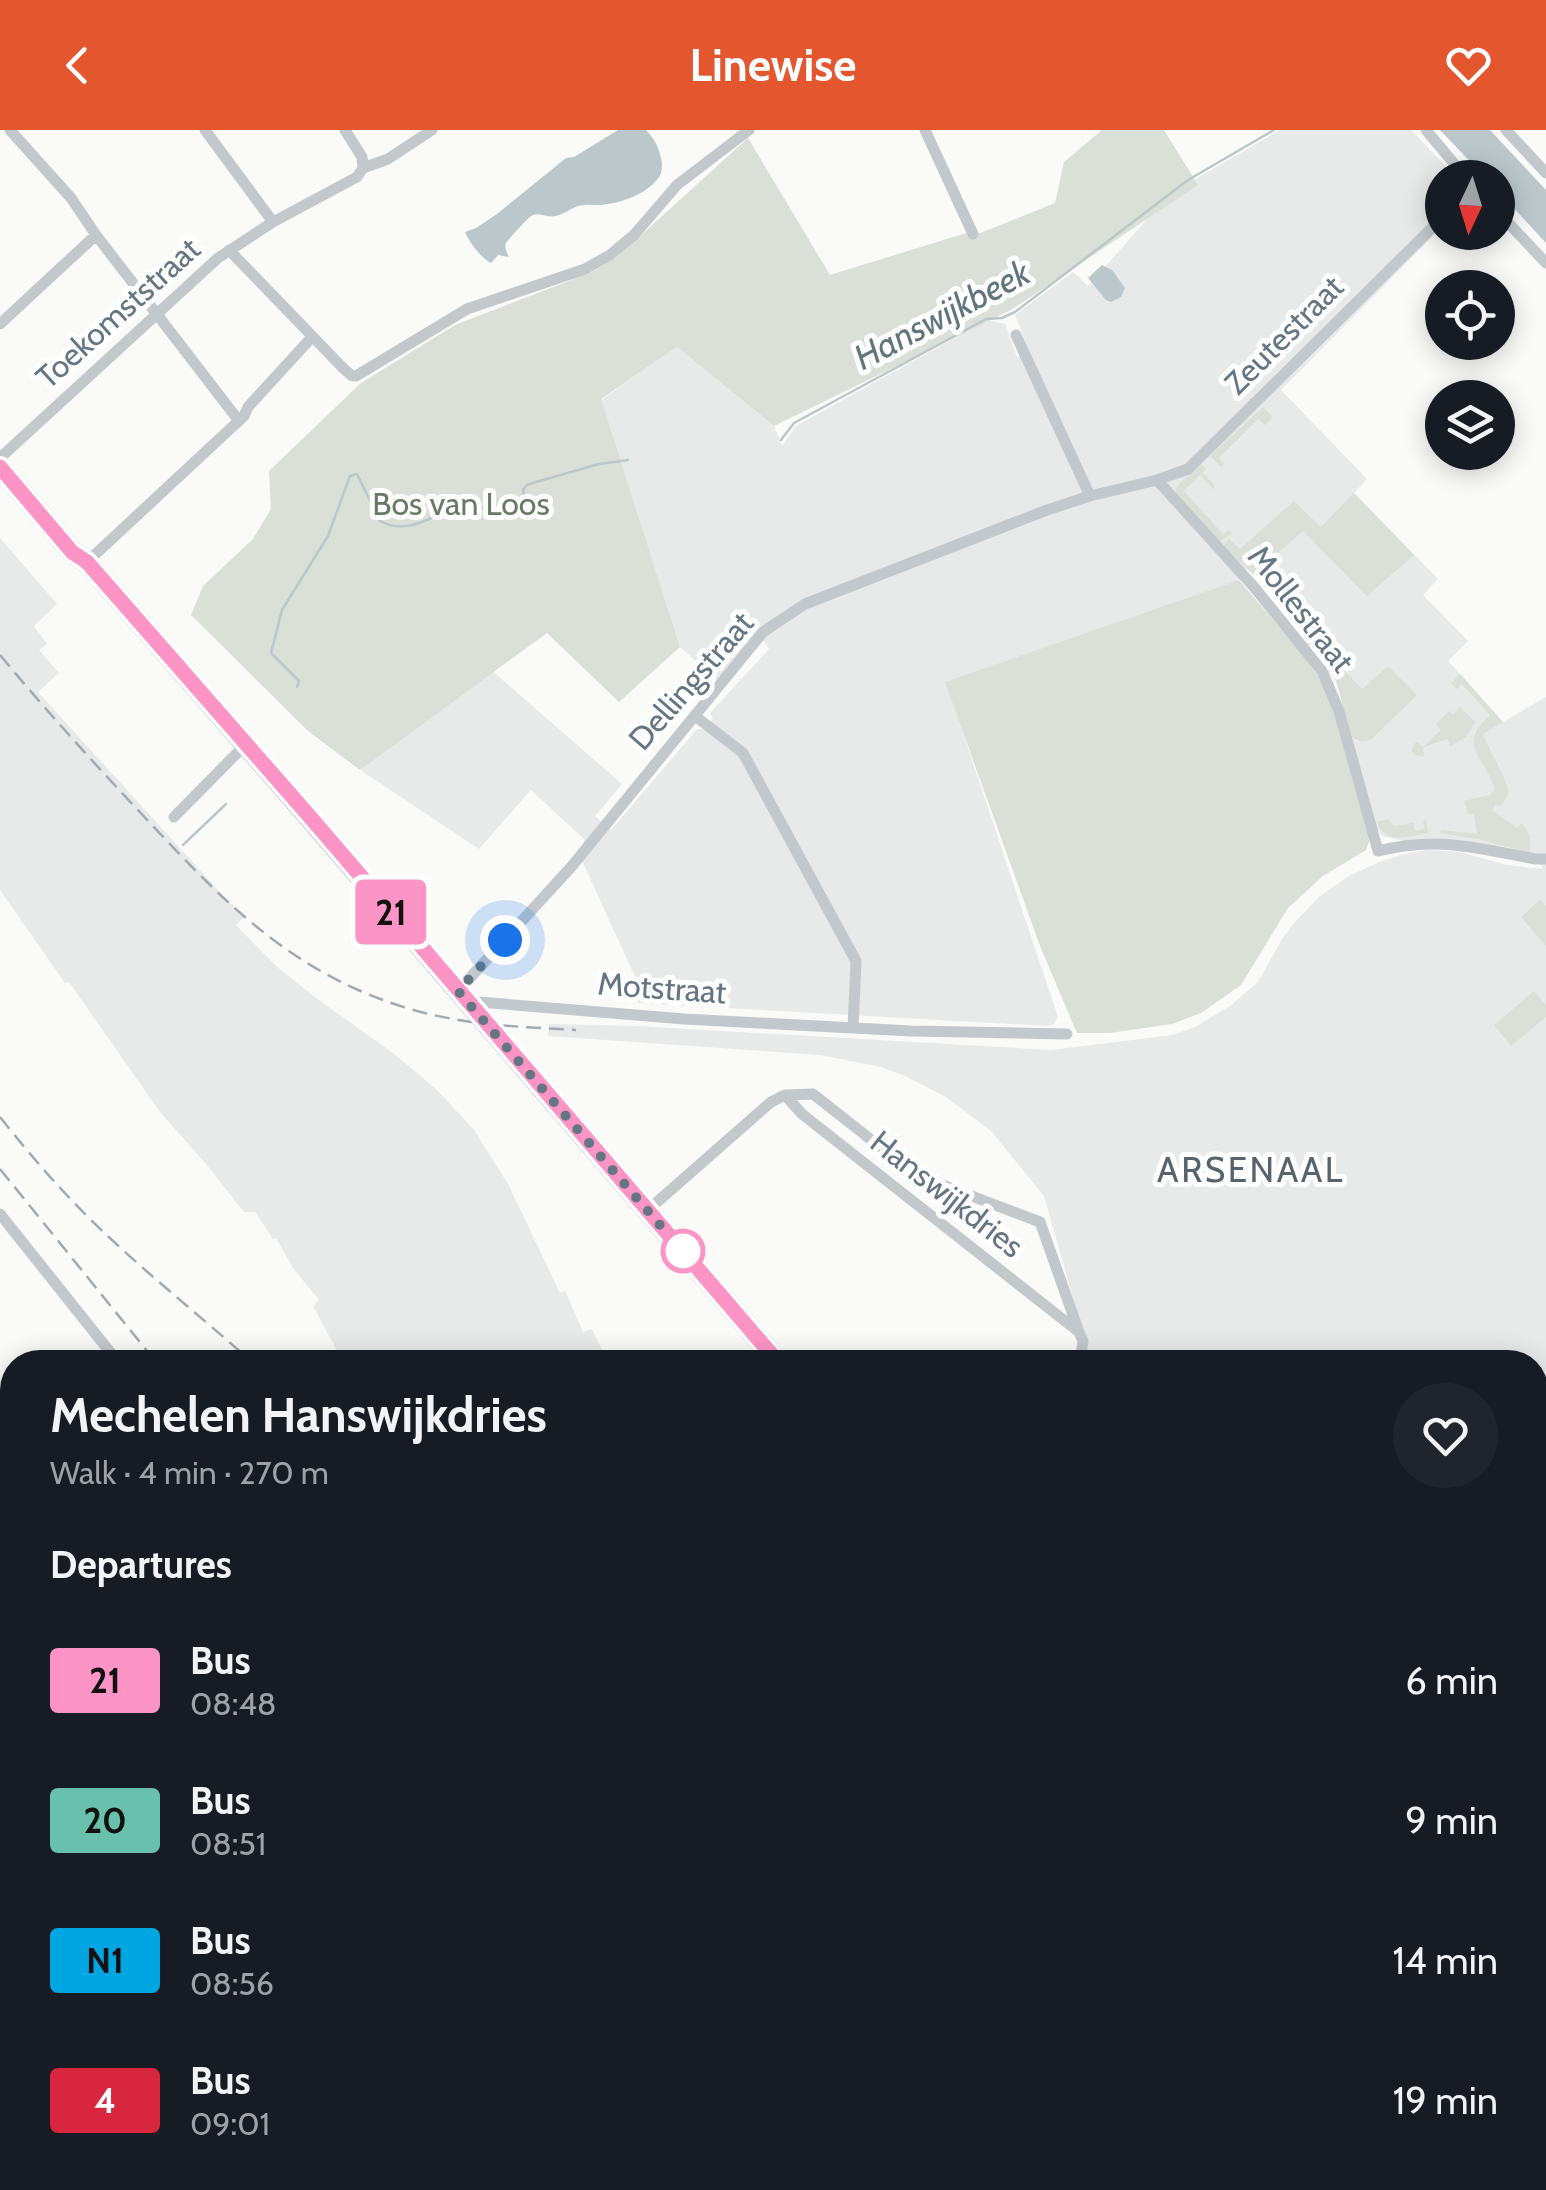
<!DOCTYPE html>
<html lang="en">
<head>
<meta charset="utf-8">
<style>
	:root { --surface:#171b24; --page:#20242c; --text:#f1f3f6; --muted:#9ea1a6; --accent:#e4572e }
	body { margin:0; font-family:Cabin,sans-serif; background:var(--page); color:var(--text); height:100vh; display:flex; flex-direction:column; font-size:38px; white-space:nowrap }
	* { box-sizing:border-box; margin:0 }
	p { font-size:32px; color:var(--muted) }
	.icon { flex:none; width:55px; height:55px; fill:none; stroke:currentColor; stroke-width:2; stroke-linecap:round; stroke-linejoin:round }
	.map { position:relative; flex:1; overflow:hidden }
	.drawer { position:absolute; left:0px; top:1220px; width:1548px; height:840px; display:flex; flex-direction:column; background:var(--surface); border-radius:40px 40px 0 0; box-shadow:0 5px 25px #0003 }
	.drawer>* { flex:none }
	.badge { padding:0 20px; border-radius:8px; font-size:35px; line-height:65px }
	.needle { width:65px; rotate:184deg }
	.tools { position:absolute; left:1425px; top:30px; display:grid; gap:20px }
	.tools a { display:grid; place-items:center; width:90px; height:90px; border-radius:50%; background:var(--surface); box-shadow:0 5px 25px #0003; font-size:50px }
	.you { position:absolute; width:50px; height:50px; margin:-25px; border:8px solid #fff; border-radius:50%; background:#1a73e8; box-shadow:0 0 0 15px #1a73e833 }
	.map>.badge { position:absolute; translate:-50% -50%; box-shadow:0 0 0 5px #fff }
	h2 { padding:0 50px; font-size:38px; line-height:90px }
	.round { display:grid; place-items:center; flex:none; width:105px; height:105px; border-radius:52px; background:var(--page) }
	.summary { display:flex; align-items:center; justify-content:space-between; height:170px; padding:0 50px }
	h1 { font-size:48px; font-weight:700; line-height:75px }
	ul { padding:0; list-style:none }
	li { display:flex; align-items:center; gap:30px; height:140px; padding:0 50px }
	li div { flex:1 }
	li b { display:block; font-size:38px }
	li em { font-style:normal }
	li .badge { min-width:110px; font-weight:700; text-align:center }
	header { display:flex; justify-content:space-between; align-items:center; height:130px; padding:0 50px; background:var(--accent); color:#fff; font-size:45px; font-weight:700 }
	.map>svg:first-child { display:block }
</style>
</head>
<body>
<header><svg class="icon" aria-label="back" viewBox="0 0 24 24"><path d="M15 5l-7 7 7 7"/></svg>Linewise<svg class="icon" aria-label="heart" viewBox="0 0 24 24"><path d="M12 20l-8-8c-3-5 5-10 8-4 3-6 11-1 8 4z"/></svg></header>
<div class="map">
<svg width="1546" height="2060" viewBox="0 0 1546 2060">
	<rect width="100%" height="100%" fill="#fafaf8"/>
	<path fill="#e8e9e9" d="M 1280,0 L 1411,0 L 1456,47 L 1442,48 L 1442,97 L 1281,260 L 1367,349 L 1354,363 L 1438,449 L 1423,465 L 1468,511 L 1448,531 L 1503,592 L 1546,567 L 1546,1878 L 1535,1890 L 1535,1232 L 1085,1232 L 1089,1224 L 1044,1066 L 991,1001 L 946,967 L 905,946 L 881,937 L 820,925 L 548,906 L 549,894 L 636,896 L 1051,920 L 1173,905 L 1195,897 L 1230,876 L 1258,852 L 1282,809 L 1296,791 L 1320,766 L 1349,746 L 1379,732 L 1404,724 L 1427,720 L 1460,722 L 1507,735 L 1543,739 L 1533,724 L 1403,711 L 1382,706 L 1376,697 L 1352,607 L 1358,611 L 1372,609 L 1416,565 L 1388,536 L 1362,560 L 1254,445 L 1244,438 L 1239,450 L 946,552 L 1058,887 L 1053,895 L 1046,896 L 638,873 L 638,853 L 583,733 L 584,709 L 531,660 L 479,719 L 362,641 L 369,583 L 483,533 L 622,654 L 595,686 L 611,700 L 697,599 L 704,599 L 713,588 L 710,583 L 769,519 L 760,504 L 717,550 L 680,517 L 601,270 L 677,217 L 774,296 L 782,316 L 796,296 L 987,190 L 1005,194 L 1017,227 L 1029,220 L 1015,185 L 1073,142 L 1088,156 L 1156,79 L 1180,58 Z
		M 0,408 L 57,474 L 34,496 L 47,514 L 39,520 L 59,543 L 38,562 L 227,770 L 245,786 L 236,795 L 276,836 L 316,868 L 393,923 L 436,959 L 474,1000 L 508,1054 L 560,1163 L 565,1161 L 583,1202 L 592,1199 L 608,1232 L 343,1232 L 313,1176 L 319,1170 L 293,1138 L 276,1108 L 273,1109 L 255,1082 L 244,1082 L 207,1035 L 160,982 L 69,852 L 65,853 L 0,760 Z"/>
	<path fill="#dadfd7" d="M 1102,0 L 1164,0 L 1198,55 L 1011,180 L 774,296 L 677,217 L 601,269 L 680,517 L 619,572 L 547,503 L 360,640 L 308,601 L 191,485 L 203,456 L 253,409 L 271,379 L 269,341 L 361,253 L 455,195 L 592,142 L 617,127 L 748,8 L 830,145 L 976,100 L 978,104 L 1055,73 L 1064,32 Z
		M 1263,277 L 1273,287 L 1265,295 L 1258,289 L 1219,328 L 1224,334 L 1221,337 L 1210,326 Z
		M 1200,334 L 1206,339 L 1203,343 L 1214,355 L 1214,360 L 1200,345 L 1184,361 L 1223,404 L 1229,400 L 1232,403 L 1219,412 L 1175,364 L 1177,356 Z
		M 1354,363 L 1414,425 L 1367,466 L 1303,401 L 1254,444 L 1222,417 L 1229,409 L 1240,419 L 1294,371 L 1321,397 Z
		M 1239,450 L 1304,526 L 1323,553 L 1333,577 L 1370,709 L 1366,720 L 1323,746 L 1288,778 L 1241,855 L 1201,883 L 1172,894 L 1110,903 L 1077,903 L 1040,816 L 945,552 Z
		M 1310,505 L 1362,559 L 1388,536 L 1417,565 L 1372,609 C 1363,613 1359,612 1352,607 L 1336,551 L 1305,510 Z
		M 1460,544 L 1503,592 L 1483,604 C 1487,615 1508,652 1508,661 C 1508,668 1504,671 1500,676 L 1496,674 L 1492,680 L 1517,698 L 1522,693 L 1530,705 L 1530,723 L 1478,709 L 1440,703 L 1441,700 L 1477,704 L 1474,684 L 1468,684 L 1464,671 L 1490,665 L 1495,659 C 1484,626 1456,616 1490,585 L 1462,554 L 1457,559 L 1451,553 Z
		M 1460,577 L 1475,592 L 1466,607 L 1450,616 L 1448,609 L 1423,617 L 1424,627 L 1415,625 L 1412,621 L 1414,614 L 1417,612 L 1423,617 L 1441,600 L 1436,594 L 1449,581 L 1453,584 Z
		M 1388,689 L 1394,696 L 1413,693 L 1415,701 L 1425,699 L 1423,691 L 1426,690 L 1428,703 C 1409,706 1386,716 1377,692 Z
		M 1540,770 L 1546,776 L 1546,816 L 1521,787 Z
		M 1534,861 L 1546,875 L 1546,887 L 1511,916 L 1494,895 Z
		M 0,1376 L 12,1386 L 12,2048 L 543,2048 L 544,2060 L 0,2060 Z"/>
	<path fill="#bbc7cb" d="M 618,0 L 646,0 C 655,9 661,21 662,35 C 662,45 659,48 652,55 C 638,67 620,73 601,75 C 593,75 586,74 578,76 C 570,79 564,84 556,86 C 549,88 541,83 533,85 C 530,85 508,110 506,113 C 504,119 507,122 509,127 L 498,125 L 491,133 C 481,128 469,112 465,102 L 476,98 L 497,84 L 566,28 L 574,27 Z
		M 1440,0 L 1490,0 L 1546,60 L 1546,113 L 1498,61 L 1498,48 L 1485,47 Z
		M 1102,135 L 1112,140 L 1125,158 L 1121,167 L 1111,172 L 1106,170 L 1088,148 Z
		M 0,1292 L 12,1298 L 12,1344 L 0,1336 Z
		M 0,1387 L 12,1396 L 12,1952 L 5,1958 L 0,1968 Z
		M 581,2048 L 644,2048 L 650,2060 L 580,2060 Z"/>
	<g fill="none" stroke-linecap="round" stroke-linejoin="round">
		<path stroke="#bbc7cb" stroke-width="2.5" d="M 781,310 L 794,293 L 986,189 L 1002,188 L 1015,182 L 1188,50 L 1274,0
			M 297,557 L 299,551 L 271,523 L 282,480 L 328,406 L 350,346 L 357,344 L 380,391 C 410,407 434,383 463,376 C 476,372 489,382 502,384 L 524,365 L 523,360 L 527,355 L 536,352 L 599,334 L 628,330
			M 183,715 L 226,674"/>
		<defs>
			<path id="primary" d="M 0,337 L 72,422 L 87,432 L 311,689 L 778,1232"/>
			<path id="highway" d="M 1535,1967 L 1546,1949
				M 1535,2002 L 1546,1982
				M 1489,2060 L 1495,2048
				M 1508,2060 L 1514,2048"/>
		</defs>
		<use href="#primary" stroke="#b5babe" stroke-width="22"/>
		<use href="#highway" stroke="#b4b9bd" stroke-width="28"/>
		<path stroke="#c3c8cc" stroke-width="11" d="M 10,0 L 71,68 L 96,105 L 239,291
			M 205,0 L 273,92
			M 345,0 L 362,27 L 363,38
			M 925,0 L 973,104
			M 1426,0 L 1466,48
			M 1506,0 L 1546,43
			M 1498,82 L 1546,133
			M 229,120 L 343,238 L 352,246 L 356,246 L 467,179 L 585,139 L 610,125 L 634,105 L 677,55 L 749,0
			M 0,194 L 96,105
			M 1016,205 L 1090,366
			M 0,328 L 218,128 L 273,92 L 357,47 L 363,38 L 388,29 L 432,0
			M 1157,350 L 1254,457 L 1322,541 L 1339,581 L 1378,721 C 1438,706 1477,718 1535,729 L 1546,729
			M 87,432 L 244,286 L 248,277 L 312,207
			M 695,586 L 743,623 L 856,831 L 853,898
			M 174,687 L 246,614
			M 458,861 L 572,736 L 763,502 L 805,474 L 1047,380 L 1090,366 L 1157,350 L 1188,339 L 1442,88
			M 467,871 L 684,889 L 911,901 L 1067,904
			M 648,1080 L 771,972 L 785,965 L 802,984 L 1079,1202 L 1040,1092 L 916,1045 L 813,964 L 785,965
			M 0,1084 L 118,1232
			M 1079,1202 L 1083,1211 L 1080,1232
			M 1079,2048 L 1082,2060
			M 1361,2060 L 1392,2052"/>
		<use href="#primary" stroke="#fff" stroke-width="18"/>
		<use href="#highway" stroke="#fff" stroke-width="22"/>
		<path stroke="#a2aab0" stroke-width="2.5" stroke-dasharray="15 8" stroke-linecap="butt" d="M 0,525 C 44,578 90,629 137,679 C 220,768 289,843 410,879 C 464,895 520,897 576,900
			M 0,987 C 27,1021 55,1054 86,1085 C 138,1137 197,1183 252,1232
			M 0,1039 L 156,1232
			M 817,2048 L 834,2060
			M 868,2048 L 883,2060
			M 918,2048 L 936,2060
			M 1533,2060 L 1546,2035"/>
	</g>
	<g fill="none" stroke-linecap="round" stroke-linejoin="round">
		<defs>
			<path id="line" d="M 0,337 L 72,422 L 87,432 L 311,688 L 778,1232"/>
		</defs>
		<use href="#line" stroke="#fff" stroke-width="22"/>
		<use href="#line" stroke="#fc95c5" stroke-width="15"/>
		<path stroke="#657683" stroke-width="10" stroke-dasharray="0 18" d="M 505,810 L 458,861 L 685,1124 L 683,1121"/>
	</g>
	<circle fill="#fff" stroke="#fc95c5" stroke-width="5" cx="683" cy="1121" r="20"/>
	<g text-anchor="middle" stroke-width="10" stroke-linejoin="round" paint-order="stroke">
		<g font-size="32" fill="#657683" stroke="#fff">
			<text transform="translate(118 183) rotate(-42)" y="11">Toekomststraat</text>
			<text transform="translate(1284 205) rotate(-45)" y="11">Zeutestraat</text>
			<text transform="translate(1301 479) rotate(52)" y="11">Mollestraat</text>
			<text transform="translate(691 551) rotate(-49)" y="11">Dellingstraat</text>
			<text transform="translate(662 858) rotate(4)" y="11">Motstraat</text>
			<text transform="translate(947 1064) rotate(38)" y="11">Hanswijkdries</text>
		</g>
		<g font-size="32" fill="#687a64" stroke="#fff">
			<text x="461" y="385">Bos van Loos</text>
		</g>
		<g font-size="35" font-style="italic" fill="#60757c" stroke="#fff">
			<text transform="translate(942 185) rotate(-28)" y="12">Hanswijkbeek</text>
		</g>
		<g font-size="35" letter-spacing="2.5" fill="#57646e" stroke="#fff">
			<text x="1251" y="1052">ARSENAAL</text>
		</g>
	</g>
</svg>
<div class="tools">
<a><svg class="needle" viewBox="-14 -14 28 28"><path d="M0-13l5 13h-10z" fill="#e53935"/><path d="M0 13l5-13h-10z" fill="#9ea1a6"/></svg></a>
<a><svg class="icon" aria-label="locate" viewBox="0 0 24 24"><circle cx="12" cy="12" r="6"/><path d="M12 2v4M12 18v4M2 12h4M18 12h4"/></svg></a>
<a><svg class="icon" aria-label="layers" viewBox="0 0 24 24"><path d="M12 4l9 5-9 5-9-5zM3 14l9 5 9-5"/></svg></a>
</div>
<div class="you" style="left:505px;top:810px"></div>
<b class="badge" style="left:391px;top:782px;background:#fc95c5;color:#111">21</b>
<section class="drawer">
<div class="summary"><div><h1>Mechelen Hanswijkdries</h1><p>Walk · 4 min · 270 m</p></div><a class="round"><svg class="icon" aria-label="heart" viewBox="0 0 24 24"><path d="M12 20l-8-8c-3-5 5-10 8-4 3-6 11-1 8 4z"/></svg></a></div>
<h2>Departures</h2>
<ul>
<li><span class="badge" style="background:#fc95c5;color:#111">21</span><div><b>Bus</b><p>08:48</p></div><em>6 min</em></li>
<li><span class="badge" style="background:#69c0ac;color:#111">20</span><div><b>Bus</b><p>08:51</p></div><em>9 min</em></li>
<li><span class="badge" style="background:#00a6e2;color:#111">N1</span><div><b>Bus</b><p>08:56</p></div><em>14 min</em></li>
<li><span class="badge" style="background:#d7263d;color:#fff">4</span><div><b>Bus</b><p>09:01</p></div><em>19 min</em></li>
</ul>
</section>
</div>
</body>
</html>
